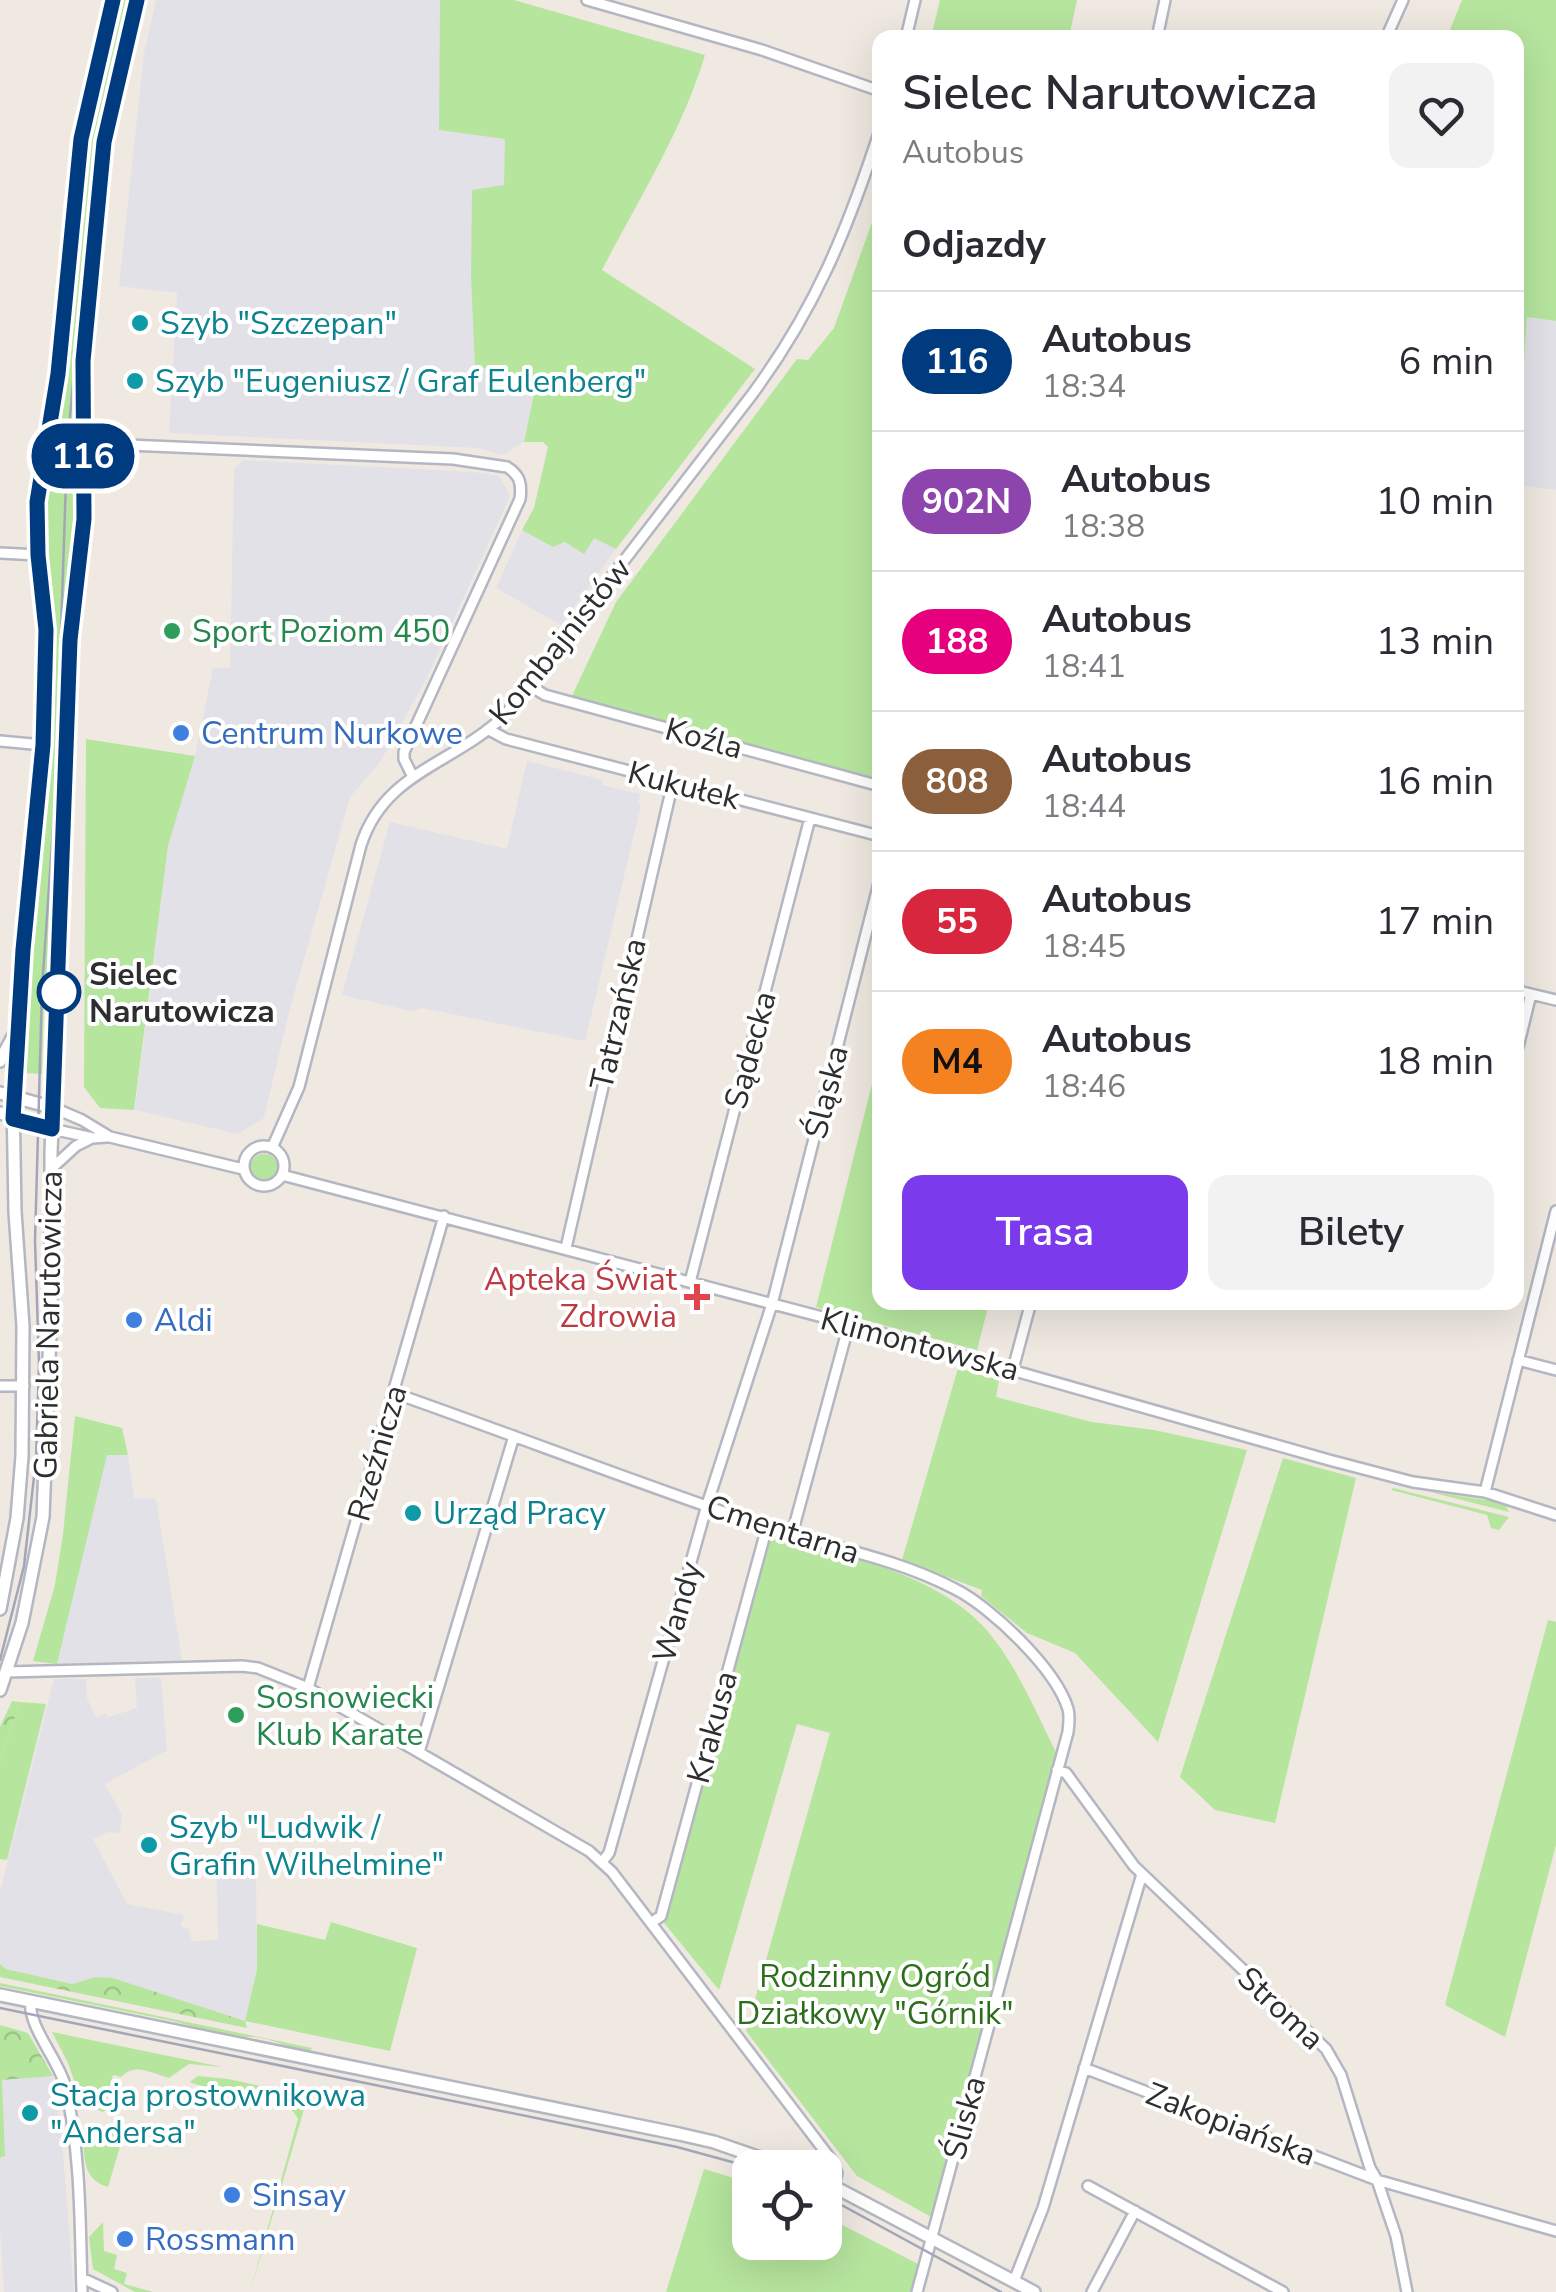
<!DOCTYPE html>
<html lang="pl">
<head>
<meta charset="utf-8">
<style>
	:root { --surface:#fff; --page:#f2f2f3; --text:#2b2b33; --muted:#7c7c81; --line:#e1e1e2; --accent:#7c3aed }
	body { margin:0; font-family:"Nunito Sans",sans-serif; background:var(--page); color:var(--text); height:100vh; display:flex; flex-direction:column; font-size:38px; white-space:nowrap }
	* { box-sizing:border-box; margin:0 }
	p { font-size:32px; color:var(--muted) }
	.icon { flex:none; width:55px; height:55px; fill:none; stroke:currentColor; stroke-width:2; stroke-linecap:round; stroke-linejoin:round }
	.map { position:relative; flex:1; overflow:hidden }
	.side { position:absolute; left:872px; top:30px; width:652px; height:1280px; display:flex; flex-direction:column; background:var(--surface); border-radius:20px; box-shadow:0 10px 40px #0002 }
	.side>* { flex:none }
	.badge { padding:0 20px; border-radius:32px; font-size:35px; line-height:65px }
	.fabs { position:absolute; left:732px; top:2150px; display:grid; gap:20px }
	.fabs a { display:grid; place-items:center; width:110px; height:110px; border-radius:20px; background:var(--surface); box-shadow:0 10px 40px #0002; font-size:50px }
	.map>.badge { position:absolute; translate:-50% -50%; box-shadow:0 0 0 5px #fff }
	h2 { padding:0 30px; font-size:38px; line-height:90px }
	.round { display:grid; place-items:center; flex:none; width:105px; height:105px; border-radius:20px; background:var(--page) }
	.headline { display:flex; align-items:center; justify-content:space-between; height:170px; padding:0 30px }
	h1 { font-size:48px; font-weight:600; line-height:75px }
	.primary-button { display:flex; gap:20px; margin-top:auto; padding:20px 30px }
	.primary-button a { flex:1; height:115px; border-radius:20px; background:var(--accent); color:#fff; font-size:40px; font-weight:600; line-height:115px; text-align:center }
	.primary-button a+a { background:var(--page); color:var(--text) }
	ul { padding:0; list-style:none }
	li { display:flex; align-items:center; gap:30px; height:140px; padding:0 30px; border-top:2px solid var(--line) }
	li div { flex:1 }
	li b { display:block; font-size:38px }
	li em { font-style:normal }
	li .badge { min-width:110px; font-weight:700; text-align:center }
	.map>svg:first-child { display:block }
</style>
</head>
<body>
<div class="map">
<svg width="1556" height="2292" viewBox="0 0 1556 2292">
	<defs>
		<pattern id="forest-crowns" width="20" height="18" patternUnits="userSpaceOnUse" patternTransform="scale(2.5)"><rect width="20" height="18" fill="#b6e59e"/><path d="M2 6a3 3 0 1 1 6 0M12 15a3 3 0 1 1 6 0" fill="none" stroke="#9dc588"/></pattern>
	</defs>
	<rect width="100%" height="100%" fill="#efe9e1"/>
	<path fill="#e3e1e8" d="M 156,0 L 514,0 L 573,20 L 691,50 L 699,62 L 534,393 L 524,442 L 502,455 L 478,448 L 169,433 L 177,293 L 119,286 L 144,53 Z
		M 1527,317 L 1556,321 L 1556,490 L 1518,485 L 1518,422 Z
		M 243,460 L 474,472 L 499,476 L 510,496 L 426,680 L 380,762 L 350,797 L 289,1012 L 264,1118 L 238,1134 L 135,1110 L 168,846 L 195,756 L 213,668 L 230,668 L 234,469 Z
		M 522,530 L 553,546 L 593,537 L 616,549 L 561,625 L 496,588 Z
		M 527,761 L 603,780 L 602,785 L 640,794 L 638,804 L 641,805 L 585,1041 L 422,1008 L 411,1011 L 342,995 L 390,822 L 507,849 Z
		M 107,1454 L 128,1455 L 134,1498 L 156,1499 L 182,1660 L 57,1664 Z
		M 135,1678 L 161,1678 L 167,1750 L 105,1784 L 122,1815 L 120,1833 L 108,1832 L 93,1839 L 127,1904 L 184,1915 L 181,1926 L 188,1928 L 192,1941 L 218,1940 L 216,1859 L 256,1858 L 257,1969 L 245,2021 L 113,1978 L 96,1977 L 72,1984 L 6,1969 L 0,1964 L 0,1892 L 54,1679 L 86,1679 L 87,1698 L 96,1718 L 105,1713 L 109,1717 L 137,1708 Z
		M 53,2076 L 63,2153 L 74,2292 L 4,2292 L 0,2227 L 0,2158 L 5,2156 L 2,2079 Z"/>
	<path fill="#b6e59e" d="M 119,0 L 131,0 L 95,164 L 76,377 L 80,497 L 61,693 L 53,996 L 44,997 L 42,1074 L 25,1073 L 29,947 L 48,756 L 52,644 L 44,561 L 44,493 L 65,367 L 87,144 Z
		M 440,0 L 514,0 L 705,55 C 682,132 638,200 602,270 L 755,369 L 616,549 L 594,538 L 584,554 L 565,542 L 553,547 L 522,530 L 534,508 L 548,447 L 543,442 L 524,442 L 534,394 L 530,378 L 475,366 L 471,277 L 472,190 L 504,185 L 505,139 L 439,130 Z
		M 940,0 L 1077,0 L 1069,37 L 931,37 Z
		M 1462,0 L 1556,0 L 1556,321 L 1527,317 L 1523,373 L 1518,374 L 1518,38 L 1447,37 Z
		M 880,200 L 880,779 L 571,698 L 616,602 L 797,359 L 808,360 L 834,328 Z
		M 86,739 L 195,756 L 168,846 L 134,1110 L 100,1108 L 84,1087 Z
		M 880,1052 L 880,1302 L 989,1303 L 977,1350 L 816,1307 Z
		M250 1168a14 14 0 1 1 28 0a14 14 0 1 1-28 0Z
		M 958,1368 L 999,1380 L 996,1397 L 1092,1422 L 1154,1430 L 1247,1450 L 1158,1742 L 1075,1653 L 1027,1633 L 981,1596 L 982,1590 L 902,1560 Z
		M 75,1416 L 122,1428 L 128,1455 L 107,1455 L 57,1664 L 33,1661 L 55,1585 L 63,1534 Z
		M 1283,1458 L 1356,1478 L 1275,1823 L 1215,1810 L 1180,1777 Z
		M 1393,1488 L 1509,1517 L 1499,1530 L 1491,1528 L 1487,1515 L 1391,1490 Z
		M 1426,1491 L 1499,1502 L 1506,1506 L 1509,1512 Z
		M 771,1534 C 840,1555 932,1572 982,1625 C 1015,1661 1034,1708 1056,1752 L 933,2218 L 857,2176 L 746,2031 L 830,1733 L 797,1724 L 719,1990 L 664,1923 L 767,1539 Z
		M 1548,1620 L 1556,1622 L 1556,1845 L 1505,2037 L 1445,2005 Z
		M 20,1702 L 46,1704 L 7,1860 L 0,1859 L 0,1762 Z
		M 331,1922 L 417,1948 L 390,2051 L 245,2021 L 257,1969 L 257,1924 L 325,1940 Z
		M 0,1983 L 312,2048 L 309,2053 C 286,2048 261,2031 236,2039 L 173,2021 L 0,1986 Z
		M 52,2032 L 222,2067 L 189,2064 L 169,2078 C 152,2073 134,2062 121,2077 L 113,2075 L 105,2102 L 112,2105 L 103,2112 L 82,2103 L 68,2063 Z
		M 198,2076 L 228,2079 L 308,2096 L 250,2292 L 298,2119 C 286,2089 216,2094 190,2082 Z
		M 90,2123 L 124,2133 L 108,2187 C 80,2179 84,2152 84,2127 Z
		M 704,2169 L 750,2183 L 750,2242 L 825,2242 L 825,2216 L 920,2265 L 913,2292 L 666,2292 Z
		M 103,2222 L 104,2251 L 117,2255 L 114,2269 L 127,2273 L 124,2284 L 153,2292 L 135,2292 L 93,2269 L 89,2237 Z"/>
	<path fill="url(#forest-crowns)" d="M 12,1701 L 20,1702 L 0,1762 L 0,1727 Z
		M 0,1964 L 6,1969 L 72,1984 L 96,1977 L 113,1978 L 245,2021 L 247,2028 L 0,1977 Z
		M 0,2025 L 28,2033 L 53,2076 L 2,2080 L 5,2156 L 0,2158 Z"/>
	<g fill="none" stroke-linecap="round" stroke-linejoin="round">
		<defs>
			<path id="street" d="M 587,0 L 762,50 L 880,91
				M 906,38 L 915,0
				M 1157,38 L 1165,0
				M 1386,38 L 1403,0
				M 82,443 L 453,459 L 507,467 C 520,475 522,484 520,499 L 404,752 L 404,759 L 413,777
				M 0,553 L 38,555
				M 530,686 L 545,695 L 880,786
				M 489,730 L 506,739 L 880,836
				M 0,741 L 43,745
				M 1518,991 L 1556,1000
				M 1518,1047 L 1531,994
				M 54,1108 L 82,1120 L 110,1137 L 243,1169
				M 52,1129 L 93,1138 L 107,1137
				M244 1166a20 20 0 1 1 40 0a20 20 0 1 1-40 0Z
				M 272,1148 L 299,1087 L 361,845 C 385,771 453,765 505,715 L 751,396 C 815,310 847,231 880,130
				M 51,1169 L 76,1146 L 90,1139
				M 282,1175 L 849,1324 L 1329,1460 L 1413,1482 L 1485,1492 L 1556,1515
				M 566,1248 L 673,782
				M 690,1282 L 810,818
				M 1518,1360 L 1556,1370
				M 1013,1369 L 1031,1302
				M 0,1386 L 24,1386
				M 394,1393 C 519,1437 642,1485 767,1527 C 829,1547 896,1558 955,1589 C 991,1607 1056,1669 1068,1709 C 1070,1716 1069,1724 1068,1732 L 917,2292
				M 1485,1492 L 1556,1211
				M 792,1534 L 849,1324
				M 6,1672 L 242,1666 L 258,1668 L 308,1688 L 589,1851 L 612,1872 L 830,2158 L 837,2173 L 834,2186
				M 308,1688 L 444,1216
				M 419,1752 L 514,1436
				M 1057,1770 L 1066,1773 L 1134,1866 L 1326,2049 L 1341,2075 L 1370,2168 L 1377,2180 L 1556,2231
				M 602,1862 L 609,1853 L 707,1505 L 772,1304 L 880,879
				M 651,1923 L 661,1916 L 767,1527
				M 31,2001 C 27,2025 58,2059 65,2085 C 81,2151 80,2224 82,2292
				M 1084,2068 L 1377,2180 L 1396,2236 L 1407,2292
				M 1088,2186 L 1283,2292
				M 82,2278 L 112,2292
				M 1014,2281 L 1043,2208 L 1142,1874
				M 1092,2292 L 1135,2211"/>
			<path id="secondary" d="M 0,1061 L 15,1033
				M 0,1093 L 54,1108
				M 0,1113 L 52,1129
				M 0,1609 L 17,1518 L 22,1456 L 23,1326 L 15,1212 L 13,1098 L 23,951 L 43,745 L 46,630 L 38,555 L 37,502 L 58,374 L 81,139 L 113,0
				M 0,1690 L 22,1623 L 43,1517 L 51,1307 L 51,1153 L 71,641 L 84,519 L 83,361 L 105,142 L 137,0
				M 0,1995 L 679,2134 L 714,2142 L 789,2168
				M 825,2182 L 1034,2292"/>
		</defs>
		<use href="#street" stroke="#b4b7c1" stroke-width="14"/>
		<use href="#secondary" stroke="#b4b7c1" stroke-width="16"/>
		<use href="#street" stroke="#fff" stroke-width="9"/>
		<use href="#secondary" stroke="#fff" stroke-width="11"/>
		<path stroke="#a3a6b8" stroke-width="2.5" d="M 0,1660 L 24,1566 L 36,1459 L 39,1363 L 35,1241 L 42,989 L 56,785 L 67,449 L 93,163 L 104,99 L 128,0
			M 0,2008 L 677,2147 L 754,2168
			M 825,2196 L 1001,2292"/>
	</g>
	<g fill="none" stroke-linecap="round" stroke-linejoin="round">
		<defs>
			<path id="line" d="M 113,0 L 81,139 L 58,374 L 37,502 L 38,555 L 46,630 L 43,745 L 23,950 L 13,1119 L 52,1129 L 70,640 L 84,519 L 83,361 L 104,142 L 137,0"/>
		</defs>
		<use href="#line" stroke="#fff" stroke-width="22"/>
		<use href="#line" stroke="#003b80" stroke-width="15"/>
	</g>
	<g fill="#0f9aa8" stroke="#fff" stroke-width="4">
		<circle cx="140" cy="323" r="10"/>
		<circle cx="135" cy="381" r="10"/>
		<circle cx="413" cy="1513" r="10"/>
		<circle cx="149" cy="1845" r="10"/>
		<circle cx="30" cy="2113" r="10"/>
	</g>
	<g fill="#2e9e5b" stroke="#fff" stroke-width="4">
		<circle cx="172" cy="631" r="10"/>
		<circle cx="236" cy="1715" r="10"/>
	</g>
	<g fill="#3f7fe0" stroke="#fff" stroke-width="4">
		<circle cx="181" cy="733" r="10"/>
		<circle cx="134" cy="1320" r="10"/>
		<circle cx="232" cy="2195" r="10"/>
		<circle cx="125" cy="2239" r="10"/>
	</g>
	<circle fill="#fff" stroke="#003b80" stroke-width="5" cx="59" cy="992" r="20"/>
	<path fill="#e0444e" stroke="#fff" stroke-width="4" d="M692 1282h10v10h10v10h-10v10h-10v-10h-10v-10h10z"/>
	<g text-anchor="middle" stroke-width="8" stroke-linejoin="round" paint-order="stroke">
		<g font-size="32" fill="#0d838f" stroke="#fff" text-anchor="start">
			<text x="160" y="334">Szyb "Szczepan"</text>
			<text x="155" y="392">Szyb "Eugeniusz / Graf Eulenberg"</text>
			<text x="433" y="1524">Urząd Pracy</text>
			<text x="169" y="1838">Szyb "Ludwik /<tspan x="169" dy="37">Grafin Wilhelmine"</tspan></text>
			<text x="50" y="2106">Stacja prostownikowa<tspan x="50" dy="37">"Andersa"</tspan></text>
		</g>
		<g font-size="32" fill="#27864d" stroke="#fff" text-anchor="start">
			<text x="192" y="642">Sport Poziom 450</text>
			<text x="256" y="1708">Sosnowiecki<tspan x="256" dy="37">Klub Karate</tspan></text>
		</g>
		<g font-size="32" fill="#2e2e2e" stroke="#fff">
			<text transform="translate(560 641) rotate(-51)" y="11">Kombajnistów</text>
			<text transform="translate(704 738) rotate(15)" y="11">Koźla</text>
			<text transform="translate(684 785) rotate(14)" y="11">Kukułek</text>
			<text transform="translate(618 1014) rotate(-77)" y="11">Tatrzańska</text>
			<text transform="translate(750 1050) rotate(-75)" y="11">Sądecka</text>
			<text transform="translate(826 1092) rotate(-76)" y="11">Śląska</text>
			<text transform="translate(48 1325) rotate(-89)" y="11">Gabriela Narutowicza</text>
			<text transform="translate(920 1344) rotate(15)" y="11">Klimontowska</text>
			<text transform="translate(377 1453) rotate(-74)" y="11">Rzeźnicza</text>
			<text transform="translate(783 1529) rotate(18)" y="11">Cmentarna</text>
			<text transform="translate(677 1612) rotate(-74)" y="11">Wandy</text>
			<text transform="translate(712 1727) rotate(-75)" y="11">Krakusa</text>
			<text transform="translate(1281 2008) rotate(43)" y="11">Stroma</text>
			<text transform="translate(964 2118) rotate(-75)" y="11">Śliska</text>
			<text transform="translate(1231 2124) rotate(21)" y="11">Zakopiańska</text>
		</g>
		<g font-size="32" fill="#366cbe" stroke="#fff" text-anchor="start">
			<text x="201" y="744">Centrum Nurkowe</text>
			<text x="154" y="1331">Aldi</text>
			<text x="252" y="2206">Sinsay</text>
			<text x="145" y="2250">Rossmann</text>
		</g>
		<g font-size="32" font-weight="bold" fill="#2e2e2e" stroke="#fff" text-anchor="start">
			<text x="89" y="985">Sielec<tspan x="89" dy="37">Narutowicza</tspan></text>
		</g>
		<g font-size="32" fill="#be3a42" stroke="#fff" text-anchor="end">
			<text x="677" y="1290">Apteka Świat<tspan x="677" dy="37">Zdrowia</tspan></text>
		</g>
		<g font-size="32" fill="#2c6e1b" stroke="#fff">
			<text x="875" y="1987">Rodzinny Ogród<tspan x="875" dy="37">Działkowy "Górnik"</tspan></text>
		</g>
	</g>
</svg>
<div class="fabs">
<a><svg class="icon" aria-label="locate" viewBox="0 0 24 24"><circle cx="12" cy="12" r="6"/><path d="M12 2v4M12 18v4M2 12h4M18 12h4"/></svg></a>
</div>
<b class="badge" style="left:83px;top:456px;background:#003b80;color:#fff">116</b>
<section class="side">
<div class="headline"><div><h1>Sielec Narutowicza</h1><p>Autobus</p></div><a class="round"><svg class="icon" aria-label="heart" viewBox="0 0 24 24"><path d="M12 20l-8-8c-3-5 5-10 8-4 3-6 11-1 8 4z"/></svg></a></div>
<h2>Odjazdy</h2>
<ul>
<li><span class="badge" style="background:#003b80;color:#fff">116</span><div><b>Autobus</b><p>18:34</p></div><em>6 min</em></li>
<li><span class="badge" style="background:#8e44ad;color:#fff">902N</span><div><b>Autobus</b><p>18:38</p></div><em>10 min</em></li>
<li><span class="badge" style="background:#e6007e;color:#fff">188</span><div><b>Autobus</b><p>18:41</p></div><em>13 min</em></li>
<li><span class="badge" style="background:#8b5e3c;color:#fff">808</span><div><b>Autobus</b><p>18:44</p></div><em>16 min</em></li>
<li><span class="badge" style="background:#d7263d;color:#fff">55</span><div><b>Autobus</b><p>18:45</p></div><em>17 min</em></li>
<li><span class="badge" style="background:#f58220;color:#111">M4</span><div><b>Autobus</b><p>18:46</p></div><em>18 min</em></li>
</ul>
<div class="primary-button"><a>Trasa</a><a>Bilety</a></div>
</section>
</div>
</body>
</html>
